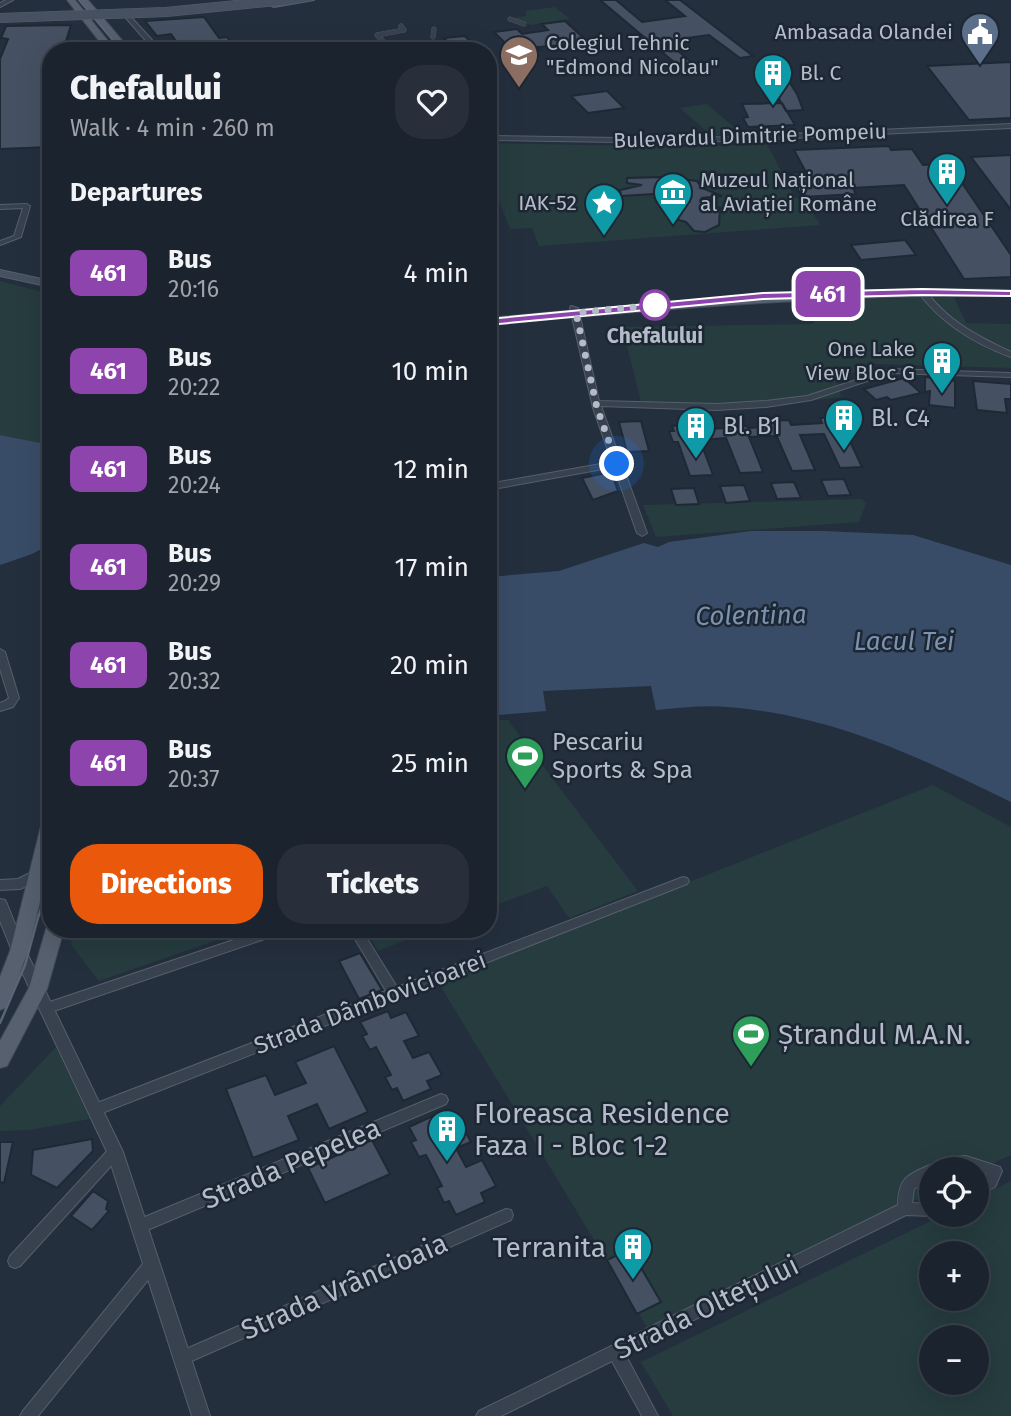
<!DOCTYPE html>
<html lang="en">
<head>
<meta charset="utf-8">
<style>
	:root { --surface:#1b232e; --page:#282f3a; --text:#f1f3f6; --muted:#a0a4aa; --line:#39404a; --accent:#ea580c }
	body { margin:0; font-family:"Fira Sans",sans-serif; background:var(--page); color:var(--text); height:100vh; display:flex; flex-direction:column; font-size:26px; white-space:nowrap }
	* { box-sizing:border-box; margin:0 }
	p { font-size:23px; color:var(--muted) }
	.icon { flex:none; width:38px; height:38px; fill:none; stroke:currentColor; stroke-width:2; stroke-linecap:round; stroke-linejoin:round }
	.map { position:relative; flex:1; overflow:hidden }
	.side { position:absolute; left:42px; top:42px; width:455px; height:896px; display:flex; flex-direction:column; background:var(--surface); border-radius:28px; box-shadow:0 7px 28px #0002,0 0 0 2px var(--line) }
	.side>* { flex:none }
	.badge { padding:0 14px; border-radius:10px; font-size:24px; line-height:46px }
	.fabs { position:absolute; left:919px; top:1157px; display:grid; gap:14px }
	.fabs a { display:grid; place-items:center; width:70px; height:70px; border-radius:50%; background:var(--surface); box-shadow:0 7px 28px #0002,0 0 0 2px var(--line); font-size:35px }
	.you { position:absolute; width:35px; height:35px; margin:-18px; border:5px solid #fff; border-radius:50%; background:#1a73e8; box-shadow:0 0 0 10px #1a73e833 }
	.map>.badge { position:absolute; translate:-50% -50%; box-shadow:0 0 0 4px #fff }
	h2 { padding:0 28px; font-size:26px; line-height:63px }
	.round { display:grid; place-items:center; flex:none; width:74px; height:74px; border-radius:28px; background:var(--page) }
	.overview { display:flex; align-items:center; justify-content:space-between; height:119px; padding:0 28px }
	h1 { font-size:33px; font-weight:800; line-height:52px }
	.cta { display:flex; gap:14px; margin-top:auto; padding:14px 28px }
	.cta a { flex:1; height:80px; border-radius:28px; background:var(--accent); color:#fff; font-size:28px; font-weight:800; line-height:80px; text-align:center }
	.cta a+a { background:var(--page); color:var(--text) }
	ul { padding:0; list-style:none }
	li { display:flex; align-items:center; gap:21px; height:98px; padding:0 28px }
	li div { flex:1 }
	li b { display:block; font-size:26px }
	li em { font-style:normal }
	li .badge { min-width:77px; font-weight:700; text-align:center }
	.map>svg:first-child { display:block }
</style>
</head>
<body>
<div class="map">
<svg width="1011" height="1416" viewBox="0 0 1011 1416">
	<rect width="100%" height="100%" fill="#242f3e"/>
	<path fill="#263c3f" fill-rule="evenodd" d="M 555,7 L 570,19 L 531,25 L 513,18 L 526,16 L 526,11 Z
		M 707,104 L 742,134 L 712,136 L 680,108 Z
		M 488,143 L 684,147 L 767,144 L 795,198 L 804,198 L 820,225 L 539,246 L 532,228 L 510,229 L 488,173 Z
		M 0,281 L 51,294 L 51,445 L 0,435 Z
		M 954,297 L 966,323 L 1011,324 L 1011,368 L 875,364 L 838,378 L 841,397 L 774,405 L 642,405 L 622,327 L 814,324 L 807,301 Z
		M 862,499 L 866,503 L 859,522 L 656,537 L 643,505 Z
		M 488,720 L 508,720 L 638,891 L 569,918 L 547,886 L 488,908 Z
		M 933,785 L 1011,827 L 1011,1155 L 977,1171 L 976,1169 L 931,1169 L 931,1193 L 648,1329 L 438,982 Z
		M 74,929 L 249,929 L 99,981 L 71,945 Z
		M 365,929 L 434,929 L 378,951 Z
		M 56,1047 L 90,1119 L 29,1130 L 0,1131 L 0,1106 Z
		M 1011,1181 L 1011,1416 L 673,1416 L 641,1362 L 943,1215 L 976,1214 L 977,1198 ZM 931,1253 L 976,1253 L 976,1298 L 931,1298 ZM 976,1337 L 976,1382 L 931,1382 L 931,1337 Z"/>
	<path fill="#394c67" d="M 0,435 L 51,445 L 51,544 L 32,554 L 0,565 Z
		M 751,531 L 823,531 L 913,535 L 1011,565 L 1011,802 C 916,756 834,715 727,707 C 704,705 679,708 656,710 L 651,686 L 543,691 L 546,711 L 488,716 L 488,577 L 559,571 L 644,543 L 658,547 L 669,542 Z"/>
	<path fill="#455162" stroke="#1f2835" stroke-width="2" d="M 600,0 L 616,0 L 642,22 L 685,16 L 665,0 L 680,0 L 753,56 L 740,58 L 709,35 L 666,41 L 696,66 L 681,68 Z
		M 204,17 L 219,38 L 227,37 L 238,51 L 183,51 L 171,34 L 157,36 L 145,21 Z
		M 565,21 L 589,43 L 537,47 L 540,50 L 516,54 L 494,32 L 517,29 L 522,34 L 548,30 L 542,24 Z
		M 71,25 L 63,51 L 51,51 L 51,147 L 0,149 L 0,59 L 8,39 L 1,38 L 6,26 Z
		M 465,36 L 479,51 L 456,51 L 444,38 Z
		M 1011,62 L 1011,118 L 969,120 L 927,66 Z
		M 782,70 L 797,94 L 803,110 L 786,111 L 763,71 Z
		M 607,91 L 624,108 L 588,113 L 571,96 Z
		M 782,103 L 795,125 L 748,127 L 743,118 L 748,117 L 742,104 Z
		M 889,146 L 891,150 L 912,149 L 923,165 L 949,164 L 1011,255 L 1011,277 L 964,279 L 904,185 L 853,188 L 856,194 L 802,197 L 789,173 L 806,172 L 794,150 Z
		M 1011,155 L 1011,210 L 971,157 Z
		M 662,177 L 697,181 L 702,188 L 722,196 L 701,198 L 711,201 L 704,202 L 720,208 L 719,225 L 705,232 L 694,231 L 686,222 L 675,219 L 668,197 L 654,194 L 621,196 L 620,190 L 642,185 L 627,183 L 627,178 Z
		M 905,240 L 916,255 L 861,260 L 851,245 Z
		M 925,377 L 955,381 L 955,408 L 929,405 L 930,391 L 925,392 Z
		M 904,378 L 921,393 L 891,400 L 887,397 L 876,400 L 864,389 Z
		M 973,381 L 1011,384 L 1011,399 L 1005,399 L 1007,413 L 977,410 Z
		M 840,417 L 842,422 L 847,421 L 852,432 L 846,433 L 862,467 L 840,468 L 824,434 L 800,435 L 815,470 L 792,471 L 777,437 L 771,436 L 749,437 L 763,472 L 740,473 L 726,438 L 700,440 L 713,475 L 690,476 L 678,442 L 673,442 L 669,431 L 674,431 L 672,426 L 692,425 L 694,430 L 710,429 L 725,428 L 723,423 L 743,422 L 745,426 L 750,428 L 771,426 L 769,421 L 789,420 L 791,425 L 807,424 L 822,423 L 820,418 Z
		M 641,421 L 649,451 L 627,452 L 619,422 Z
		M 611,472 L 618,491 L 593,500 L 582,478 Z
		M 844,479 L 851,495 L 828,496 L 821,480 Z
		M 794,482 L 801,498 L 777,499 L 771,483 Z
		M 744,485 L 750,501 L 726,503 L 720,486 Z
		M 694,488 L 699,504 L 676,505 L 671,489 Z
		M 360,953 L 382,990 L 359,999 L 339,961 Z
		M 388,1011 L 391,1018 L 406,1012 L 419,1036 L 404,1041 L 413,1058 L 429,1052 L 442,1075 L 427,1081 L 431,1089 L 403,1101 L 397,1088 L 392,1090 L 385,1077 L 391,1075 L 376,1047 L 370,1050 L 362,1036 L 367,1034 L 360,1022 Z
		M 334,1046 L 368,1112 L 329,1129 L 317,1104 L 288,1116 L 299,1140 L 253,1158 L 226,1089 L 266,1075 L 275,1095 L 306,1083 L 295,1062 Z
		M 437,1114 L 441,1122 L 456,1115 L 471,1142 L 456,1148 L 466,1167 L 482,1160 L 496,1186 L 481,1193 L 485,1202 L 456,1215 L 449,1201 L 444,1203 L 437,1188 L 442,1186 L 426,1155 L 419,1157 L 411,1142 L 416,1140 L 409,1127 Z
		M 92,1139 L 93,1151 L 57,1188 L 31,1175 L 33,1150 Z
		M 372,1140 L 390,1174 L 325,1203 L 308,1168 Z
		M 0,1142 L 13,1142 L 4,1183 L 0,1182 Z
		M 93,1191 L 108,1201 L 106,1209 L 109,1211 L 92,1230 L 71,1216 Z
		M 630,1249 L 661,1302 L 637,1314 L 607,1260 Z"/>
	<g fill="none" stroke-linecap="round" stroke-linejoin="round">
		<defs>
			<path id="pedestrian" d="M 510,19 L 524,24
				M 433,37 L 434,29
				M 392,51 L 377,35 L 404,30 L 401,26"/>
			<path id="minor" d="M 6,0 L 13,0 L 0,7 L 0,3 Z
				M 27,204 L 30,206 L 21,237 L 0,245 L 0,241 L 14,236 L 23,208 L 0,209 L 0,205 Z
				M 919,290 L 925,290 C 949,322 976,335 1011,352 L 1011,357 C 975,344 941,323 918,292 Z
				M 571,306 L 578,308 L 599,401 L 717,404 L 766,401 L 807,396 L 890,369 L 1011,373 L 1011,377 L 891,373 L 811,400 L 766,407 L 717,410 L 601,406 L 647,533 L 642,536 L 637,533 L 614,467 L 488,490 L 488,484 L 612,462 L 593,408 L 570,308 Z
				M 0,649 L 5,652 L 19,698 L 13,707 L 0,711 L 0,703 L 5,701 L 9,698 L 0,669 Z
				M 683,877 L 687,878 L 689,881 L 687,884 L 401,996 L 399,999 L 393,999 L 97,1115 L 92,1113 L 90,1109 L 92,1105 L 386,991 L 349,929 L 361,929 L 397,987 Z
				M 266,929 L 287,929 L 285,932 L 48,1013 L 44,1012 L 42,1008 L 44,1004 Z
				M 441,1094 L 446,1096 L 448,1100 L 446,1104 L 145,1231 L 140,1233 L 135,1231 L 133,1226 L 135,1221 Z
				M 115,1146 L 120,1148 L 122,1152 L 120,1156 L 20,1266 L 15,1268 L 10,1266 L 8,1261 L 10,1256 L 110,1148 Z
				M 966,1156 L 1000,1167 L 1002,1171 L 995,1187 L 976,1198 L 976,1184 L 985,1179 L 987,1174 L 976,1171 L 976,1169 L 931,1169 L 931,1178 L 914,1189 L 912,1203 L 931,1204 L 931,1214 L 936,1215 L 931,1216 L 906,1215 L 625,1354 L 658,1416 L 642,1416 L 612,1361 L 501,1416 L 476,1416 L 479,1411 L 898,1205 C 898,1196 899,1186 905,1179 C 914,1169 952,1156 966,1156 Z
				M 506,1209 L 511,1210 L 513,1215 L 511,1220 L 187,1363 L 182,1365 L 177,1363 L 174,1358 L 177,1353 Z
				M 151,1258 L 156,1260 L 158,1265 L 156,1270 L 38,1416 L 20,1416 L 23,1411 L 146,1260 Z"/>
			<path id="tertiary" d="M 126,16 L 130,16 L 162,51 L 155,51 L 126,18 Z
				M 1011,124 L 1011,128 L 679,143 L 488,140 L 488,136 L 679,139 Z
				M 38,869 L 43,870 L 45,874 L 43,878 L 20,889 L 0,890 L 0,880 L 18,879 Z
				M 0,899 L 5,900 L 7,904 L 26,951 L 123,1152 L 210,1416 L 192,1416 L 107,1152 L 12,951 L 0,921 Z"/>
			<path id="secondary" d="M 294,0 L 314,0 L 274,7 L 270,5 Z
				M 0,270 L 51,281 L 51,287 L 0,276 Z"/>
			<path id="primary" d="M 67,0 L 75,0 L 116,51 L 107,51 Z
				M 80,0 L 88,0 L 131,51 L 122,51 Z
				M 945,289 L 1011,290 L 1011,296 C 836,294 662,309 488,325 L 488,318 C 641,304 792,291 945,289 Z
				M 51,812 L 51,855 L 28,951 L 9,1002 L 7,1007 L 0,1010 L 0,977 L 10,951 L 43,818 L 45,814 Z
				M 51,923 L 51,929 L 64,929 L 47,989 L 7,1066 L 0,1068 L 0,1041 L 29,988 L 46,929 Z"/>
		</defs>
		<use href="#pedestrian" stroke="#565f6c" stroke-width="5"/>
		<use href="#minor" stroke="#565f6c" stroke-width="2"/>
		<use href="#tertiary" stroke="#565f6c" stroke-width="2"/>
		<use href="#secondary" stroke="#565f6c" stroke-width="2"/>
		<use href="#primary" stroke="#414a57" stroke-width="2"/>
		<use href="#pedestrian" stroke="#38414e" stroke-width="4.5"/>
		<use href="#minor" fill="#38414e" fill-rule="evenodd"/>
		<use href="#tertiary" fill="#38414e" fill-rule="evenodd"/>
		<use href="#secondary" fill="#465061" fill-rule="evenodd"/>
		<use href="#primary" fill="#56606e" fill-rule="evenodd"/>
		<path stroke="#5a6575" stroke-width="2" d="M 79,0 L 122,51
			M 39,916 L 51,862"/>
		<path stroke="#5a6575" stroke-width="2.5" d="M 0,1023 L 25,965 L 39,914"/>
		<defs>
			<path id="secondary-bridge" d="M 0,18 L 166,12 L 287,0"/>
		</defs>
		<use href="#secondary-bridge" stroke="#565f6c" stroke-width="10" stroke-linecap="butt"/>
		<use href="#secondary-bridge" stroke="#465061" stroke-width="9"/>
	</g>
	<path fill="#8e44ad" stroke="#fff" stroke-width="2" d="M 922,289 L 1011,291 L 1011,296 L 922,295 L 763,299 L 488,325 L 483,322 L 488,319 L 763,293 Z"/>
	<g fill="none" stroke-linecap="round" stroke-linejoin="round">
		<path stroke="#b4bcc9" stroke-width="7" stroke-dasharray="0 12.6" d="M 617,464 L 597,408 L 576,313 L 655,305"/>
	</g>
	<defs>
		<symbol id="civic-pin" viewBox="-11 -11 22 30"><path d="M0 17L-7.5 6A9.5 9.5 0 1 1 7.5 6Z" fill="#5c6f8a" stroke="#1d2633"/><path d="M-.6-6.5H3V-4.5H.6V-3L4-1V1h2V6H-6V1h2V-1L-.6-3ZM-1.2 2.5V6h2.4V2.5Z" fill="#fff"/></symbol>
		<symbol id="school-pin" viewBox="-11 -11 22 30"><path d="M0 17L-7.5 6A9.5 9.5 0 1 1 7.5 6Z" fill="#8d6e63" stroke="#1d2633"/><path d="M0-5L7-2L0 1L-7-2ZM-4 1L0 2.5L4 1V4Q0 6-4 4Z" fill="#fff"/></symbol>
		<symbol id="building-pin" viewBox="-11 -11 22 30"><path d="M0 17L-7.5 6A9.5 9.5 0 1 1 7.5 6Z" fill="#0f9aa8" stroke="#1d2633"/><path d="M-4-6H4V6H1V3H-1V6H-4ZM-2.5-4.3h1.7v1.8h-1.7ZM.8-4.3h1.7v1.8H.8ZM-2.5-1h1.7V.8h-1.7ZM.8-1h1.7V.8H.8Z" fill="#fff"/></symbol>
		<symbol id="museum-pin" viewBox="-11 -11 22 30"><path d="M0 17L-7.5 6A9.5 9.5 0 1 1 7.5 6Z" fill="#0f9aa8" stroke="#1d2633"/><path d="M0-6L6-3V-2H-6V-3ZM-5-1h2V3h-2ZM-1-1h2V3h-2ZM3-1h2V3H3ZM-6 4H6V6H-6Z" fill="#fff"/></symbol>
		<symbol id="sight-pin" viewBox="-11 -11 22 30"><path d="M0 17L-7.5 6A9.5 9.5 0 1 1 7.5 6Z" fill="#0f9aa8" stroke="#1d2633"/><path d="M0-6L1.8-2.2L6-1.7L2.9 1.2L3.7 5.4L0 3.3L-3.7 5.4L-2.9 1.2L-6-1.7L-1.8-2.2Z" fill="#fff"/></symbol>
		<symbol id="stadium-pin" viewBox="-11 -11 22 30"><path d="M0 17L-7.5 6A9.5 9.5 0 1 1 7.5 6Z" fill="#2e9e5b" stroke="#1d2633"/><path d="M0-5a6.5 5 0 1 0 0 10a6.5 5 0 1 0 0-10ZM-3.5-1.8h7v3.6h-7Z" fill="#fff"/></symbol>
	</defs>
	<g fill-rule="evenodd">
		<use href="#civic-pin" x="958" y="10" width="44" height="60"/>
		<use href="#school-pin" x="497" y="33" width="44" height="60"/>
		<use href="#building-pin" x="751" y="51" width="44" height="60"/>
		<use href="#building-pin" x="925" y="150" width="44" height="60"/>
		<use href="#museum-pin" x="651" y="170" width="44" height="60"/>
		<use href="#sight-pin" x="582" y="181" width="44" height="60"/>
		<use href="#building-pin" x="920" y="339" width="44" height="60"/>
		<use href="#building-pin" x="822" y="396" width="44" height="60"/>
		<use href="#building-pin" x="674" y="404" width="44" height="60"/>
		<use href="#stadium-pin" x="503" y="734" width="44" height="60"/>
		<use href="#stadium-pin" x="729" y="1012" width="44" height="60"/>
		<use href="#building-pin" x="425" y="1107" width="44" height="60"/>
		<use href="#building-pin" x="611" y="1225" width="44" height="60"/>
	</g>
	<circle fill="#fff" stroke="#8e44ad" stroke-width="3.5" cx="655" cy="305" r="14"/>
	<g text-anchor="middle" stroke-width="5" stroke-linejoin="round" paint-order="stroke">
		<g font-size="21" fill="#b4bcc9" stroke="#1d2633" text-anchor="end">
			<text x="953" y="39">Ambasada Olandei</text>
			<text x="546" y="50" text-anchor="start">Colegiul Tehnic<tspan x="546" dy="24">"Edmond Nicolau"</tspan></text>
			<text x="800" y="80" text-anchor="start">Bl. C</text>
			<text x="700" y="187" text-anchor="start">Muzeul Național<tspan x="700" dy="24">al Aviației Române</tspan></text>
			<text x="577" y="210">IAK-52</text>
			<text x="947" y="226" text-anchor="middle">Clădirea F</text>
			<text x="915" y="356">One Lake<tspan x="915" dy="24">View Bloc G</tspan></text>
		</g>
		<g font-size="21" fill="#b4bcc9" stroke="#1d2633">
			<text transform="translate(750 136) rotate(-2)" y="7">Bulevardul Dimitrie Pompeiu</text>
		</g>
		<g font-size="21" font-weight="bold" fill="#b4bcc9" stroke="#1d2633">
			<text x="655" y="343">Chefalului</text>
		</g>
		<g font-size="24" fill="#b4bcc9" stroke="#1d2633" text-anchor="start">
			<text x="871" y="426">Bl. C4</text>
			<text x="723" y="434">Bl. B1</text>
			<text x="552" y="750">Pescariu<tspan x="552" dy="28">Sports &amp; Spa</tspan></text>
		</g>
		<g font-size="24" fill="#b4bcc9" stroke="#1d2633">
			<text transform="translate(370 1003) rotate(-21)" y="8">Strada Dâmbovicioarei</text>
		</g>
		<g font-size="26" font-style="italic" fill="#7c92b1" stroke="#1d2633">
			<text transform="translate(751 615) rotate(-1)" y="9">Colentina</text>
			<text x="904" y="650">Lacul Tei</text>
		</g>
		<g font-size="28" fill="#b4bcc9" stroke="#1d2633" text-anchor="start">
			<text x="778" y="1044">Ștrandul M.A.N.</text>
			<text x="474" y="1123">Floreasca Residence<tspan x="474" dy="32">Faza I - Bloc 1-2</tspan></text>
			<text x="606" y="1257" text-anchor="end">Terranita</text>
		</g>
		<g font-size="28" fill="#b4bcc9" stroke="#1d2633">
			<text transform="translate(291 1163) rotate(-23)" y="10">Strada Pepelea</text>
			<text transform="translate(344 1286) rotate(-24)" y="10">Strada Vrâncioaia</text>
			<text transform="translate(706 1307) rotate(-26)" y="10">Strada Oltețului</text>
		</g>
	</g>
</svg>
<div class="fabs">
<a><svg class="icon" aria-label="locate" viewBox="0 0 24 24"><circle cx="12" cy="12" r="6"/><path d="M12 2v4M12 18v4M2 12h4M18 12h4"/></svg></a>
<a>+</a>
<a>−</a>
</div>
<div class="you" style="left:617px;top:464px"></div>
<b class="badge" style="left:828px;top:294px;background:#8e44ad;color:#fff">461</b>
<section class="side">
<div class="overview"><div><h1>Chefalului</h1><p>Walk · 4 min · 260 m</p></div><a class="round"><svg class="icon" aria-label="heart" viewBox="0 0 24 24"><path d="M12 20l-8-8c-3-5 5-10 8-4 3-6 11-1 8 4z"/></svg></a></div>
<h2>Departures</h2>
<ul>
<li><span class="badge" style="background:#8e44ad;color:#fff">461</span><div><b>Bus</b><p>20:16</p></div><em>4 min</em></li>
<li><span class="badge" style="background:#8e44ad;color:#fff">461</span><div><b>Bus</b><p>20:22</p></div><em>10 min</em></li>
<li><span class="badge" style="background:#8e44ad;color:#fff">461</span><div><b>Bus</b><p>20:24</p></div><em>12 min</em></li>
<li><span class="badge" style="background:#8e44ad;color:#fff">461</span><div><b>Bus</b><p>20:29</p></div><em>17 min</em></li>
<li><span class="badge" style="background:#8e44ad;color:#fff">461</span><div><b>Bus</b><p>20:32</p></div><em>20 min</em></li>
<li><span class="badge" style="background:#8e44ad;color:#fff">461</span><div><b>Bus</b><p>20:37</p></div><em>25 min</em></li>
</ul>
<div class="cta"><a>Directions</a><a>Tickets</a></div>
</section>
</div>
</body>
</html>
